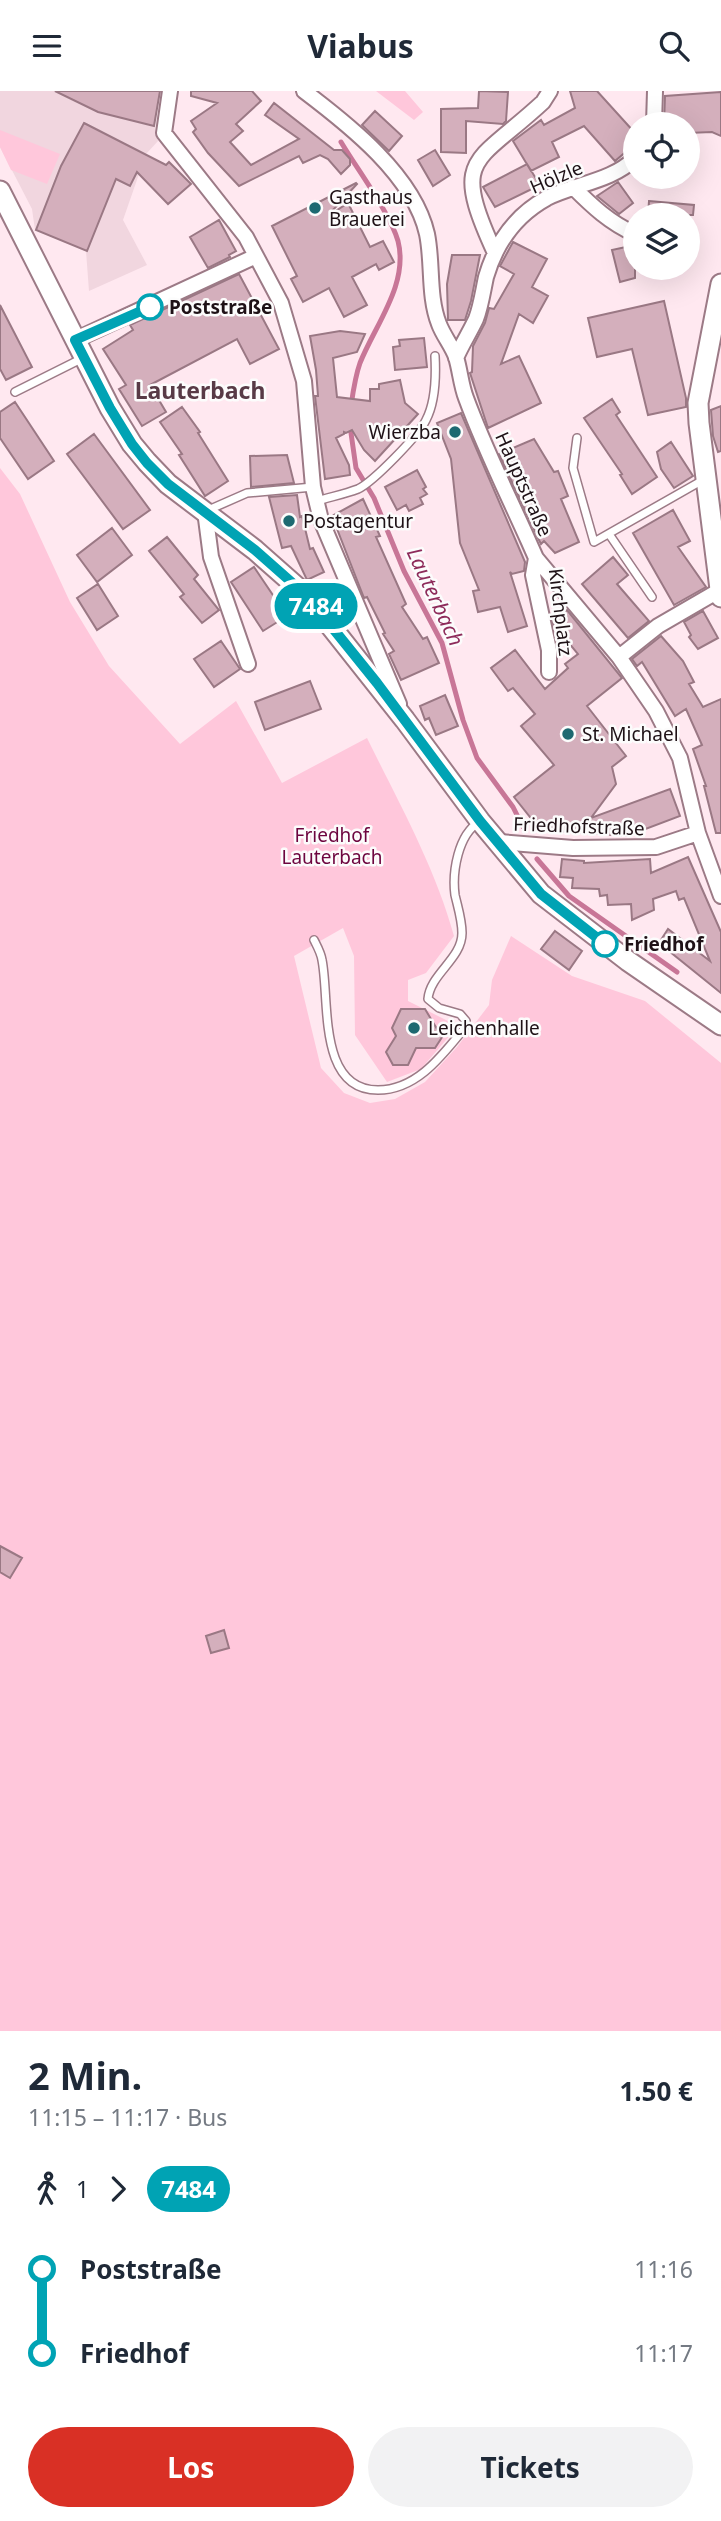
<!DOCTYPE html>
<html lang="de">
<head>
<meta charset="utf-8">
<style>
	:root { --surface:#fff; --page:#f2f2f3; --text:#1f2937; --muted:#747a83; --accent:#d93025 }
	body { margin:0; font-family:"Noto Sans",sans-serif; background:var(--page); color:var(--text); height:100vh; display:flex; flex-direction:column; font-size:26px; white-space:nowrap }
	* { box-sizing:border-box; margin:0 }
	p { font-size:23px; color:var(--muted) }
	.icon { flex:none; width:38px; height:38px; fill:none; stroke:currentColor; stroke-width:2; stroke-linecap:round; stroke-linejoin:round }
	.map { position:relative; height:1940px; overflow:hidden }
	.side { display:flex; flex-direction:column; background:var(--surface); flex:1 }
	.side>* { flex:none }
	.badge { padding:0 14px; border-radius:23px; font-size:24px; line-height:46px }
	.fabs { position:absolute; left:623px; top:21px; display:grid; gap:14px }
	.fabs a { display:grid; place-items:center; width:77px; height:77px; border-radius:50%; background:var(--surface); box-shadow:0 7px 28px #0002; font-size:35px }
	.map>.badge { position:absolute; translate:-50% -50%; box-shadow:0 0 0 4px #fff }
	.legs { display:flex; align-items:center; gap:10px; height:77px; padding:0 28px; font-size:23px }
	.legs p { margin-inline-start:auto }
	.headline { display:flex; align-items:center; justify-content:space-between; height:119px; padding:0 28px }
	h1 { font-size:38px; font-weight:700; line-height:52px }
	.cta { display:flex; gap:14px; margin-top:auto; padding:14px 28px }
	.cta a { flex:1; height:80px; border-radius:42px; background:var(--accent); color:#fff; font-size:28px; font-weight:700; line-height:80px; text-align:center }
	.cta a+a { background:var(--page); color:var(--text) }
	ul { padding:0 28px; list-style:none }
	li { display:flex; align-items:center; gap:24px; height:84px; font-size:26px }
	li i { display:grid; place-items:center; width:10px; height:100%; margin:0 9px; background:currentColor }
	li i::after { content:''; width:18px; height:18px; margin:-9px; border:5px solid; border-radius:50%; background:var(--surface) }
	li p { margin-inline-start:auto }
	li:first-child i { background:linear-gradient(#0000 50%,currentColor 0) }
	li:last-child i { background:linear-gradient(currentColor 50%,#0000 0) }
	header { display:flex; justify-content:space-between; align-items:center; height:91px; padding:0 28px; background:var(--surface); font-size:32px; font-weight:700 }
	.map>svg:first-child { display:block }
</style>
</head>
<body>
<header><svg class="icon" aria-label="menu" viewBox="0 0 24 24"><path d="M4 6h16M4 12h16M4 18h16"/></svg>Viabus<svg class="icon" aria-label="search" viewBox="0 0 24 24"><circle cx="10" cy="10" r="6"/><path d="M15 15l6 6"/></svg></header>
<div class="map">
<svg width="721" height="1940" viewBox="0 0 721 1940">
	<rect width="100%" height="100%" fill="#ffe8f0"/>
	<path fill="#f1d6df" d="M 0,0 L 159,0 L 154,35 L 158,50 L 146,63 L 123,129 L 147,174 L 89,200 L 86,160 L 35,139 L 32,118 L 0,56 Z"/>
	<path fill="#ffc7db" d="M 376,0 L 405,0 L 423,21 L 414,29 Z
		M 0,39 L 60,63 L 47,93 L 11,79 L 0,56 Z
		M 0,377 L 20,403 L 70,511 L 109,575 L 180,653 L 236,610 L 282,692 L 367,647 C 399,712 435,776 454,845 L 426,882 L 408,889 L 408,910 L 458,935 L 421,978 L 387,991 L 355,944 L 354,865 L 343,837 L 294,865 L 321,977 L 344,1002 L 370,1012 L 395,1008 L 425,991 L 457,956 L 489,914 L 492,889 L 511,845 L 572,885 L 645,910 L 721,972 L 721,1940 L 0,1940 Z"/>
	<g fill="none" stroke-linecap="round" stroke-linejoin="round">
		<path stroke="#c87697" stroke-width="5" d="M 341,51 C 357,78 390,122 398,150 C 409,193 375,234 360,272 C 355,286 353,301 351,315
			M 350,335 L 356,377 L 374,407 L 404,480 L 442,552 L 463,629 L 477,667 L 513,716 L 523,736
			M 537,768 L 569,805 L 677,881"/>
	</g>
	<path fill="#d4afbc" stroke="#9a7884" stroke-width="2" d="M 55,0 L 160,0 L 154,35 L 98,21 Z
		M 191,0 L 252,0 L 261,10 L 236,33 L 243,40 L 230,51 L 251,74 L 299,48 L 265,24 L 274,12 L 334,59 L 342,59 L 350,68 L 350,74 L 341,83 L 328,68 L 320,64 L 303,72 L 299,65 L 239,95 L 208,62 L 193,41 L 196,38 L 191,30 L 217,12 L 191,5 Z
		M 479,0 L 508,1 L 506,30 L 503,33 L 466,30 L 466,62 L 441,61 L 441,18 L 478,17 Z
		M 570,0 L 597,0 L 635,42 L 635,53 L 615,70 L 584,35 L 552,51 L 559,66 L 531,80 L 513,50 L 541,29 L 544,34 L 575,17 Z
		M 721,1 L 721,45 L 712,41 L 688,42 L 688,33 L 664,33 L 665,5 Z
		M 375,20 L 402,45 L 389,60 L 362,34 Z
		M 84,32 L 166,74 L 169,71 L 191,93 L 168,113 L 137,81 L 130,95 L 116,88 L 87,160 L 36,139 L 61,75 Z
		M 435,59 L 450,84 L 433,95 L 418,69 Z
		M 527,73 L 540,94 L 495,116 L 483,96 Z
		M 618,91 L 633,112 L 619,123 L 597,105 Z
		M 356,92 L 357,93 L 332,120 L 334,121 L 348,112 L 370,156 L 383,150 L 394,171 L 379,179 L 376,173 L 352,186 L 367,214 L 344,226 L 329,197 L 303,211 L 291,188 L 297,185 L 272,135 Z
		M 649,110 L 694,114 L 693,124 L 648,124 Z
		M 219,129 L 236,160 L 229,164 L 230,166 L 208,177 L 190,146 Z
		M 513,151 L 547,168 L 532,196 L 548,205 L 533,232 L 519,223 L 501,273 L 519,265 L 541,312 L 488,337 L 470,282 L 472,281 L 473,255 L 485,232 L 489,217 L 494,218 L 514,183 L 500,175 Z
		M 635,154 L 635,187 L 620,191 L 612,159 Z
		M 452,164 L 480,164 L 471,210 L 465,229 L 448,229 L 447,193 Z
		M 239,183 L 279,258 L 250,273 L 237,248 L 150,294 L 166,321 L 142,335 L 119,298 L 126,294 L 103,258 L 133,239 L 130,234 Z
		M 664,210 L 686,307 L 686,316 L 648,324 L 632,258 L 597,266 L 588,227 Z
		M 0,214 L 32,276 L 6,289 L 0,278 Z
		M 340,240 L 365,243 L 357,261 L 333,267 L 337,306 L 370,310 L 370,298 L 379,298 L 379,293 L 400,289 L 405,312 L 418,323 L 375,370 L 364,359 L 352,339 L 346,342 L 344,341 L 344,343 L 336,347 L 349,374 L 350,384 L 325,388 L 315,305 L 318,305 L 316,279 L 310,245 Z
		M 424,247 L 427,276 L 395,279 L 393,256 L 400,255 L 399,249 Z
		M 612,308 L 620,321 L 616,324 L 657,386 L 632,403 L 620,384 L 622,383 L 584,327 Z
		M 15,311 L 54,370 L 28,388 L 0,347 L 0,321 Z
		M 721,315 L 721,360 L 718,361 L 713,345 L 711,319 Z
		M 182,316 L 200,341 L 198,342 L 228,390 L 205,405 L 179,364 L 182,363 L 160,331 Z
		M 461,322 L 525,471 L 524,480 L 512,483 L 510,481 L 527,535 L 508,541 L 500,516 L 478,521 L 473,500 L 479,499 L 460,452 L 451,368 L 437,332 Z
		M 94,343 L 150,419 L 123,438 L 67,363 Z
		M 534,348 L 554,381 L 558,380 L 568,405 L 561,408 L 579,451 L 555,462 L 544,450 L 541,453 L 538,447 L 499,363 Z
		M 671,351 L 693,385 L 674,397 L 661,378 L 657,361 Z
		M 287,364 L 294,392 L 251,396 L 250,365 Z
		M 417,379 L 426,396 L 423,398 L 427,403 L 420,407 L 423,413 L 409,420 L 406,414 L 397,419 L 385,396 Z
		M 297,404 L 300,426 L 302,425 L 310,458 L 313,457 L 324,481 L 307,489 L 291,455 L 282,457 L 269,406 Z
		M 363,408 L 380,445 L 376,446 L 406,513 L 402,516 L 423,548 L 427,546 L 439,572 L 401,589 L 389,563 L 394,560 L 383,543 L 385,542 L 367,506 L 364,507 L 332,425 Z
		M 673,419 L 690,450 L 678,456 L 706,496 L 674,514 L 633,442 Z
		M 112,437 L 132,464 L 97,491 L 77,464 Z
		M 167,446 L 198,484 L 194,488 L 219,519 L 202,532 L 180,506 L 184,503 L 149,460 Z
		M 613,466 L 628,484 L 617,493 L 649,530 L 628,547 L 582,493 Z
		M 254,476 L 287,525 L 263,540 L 231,491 Z
		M 98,493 L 118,525 L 97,539 L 77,507 Z
		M 567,519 L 622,587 L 587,615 L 626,665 L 612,676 L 616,693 L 591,727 L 670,698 L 680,725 L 627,745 L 556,740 L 556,737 L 534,731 L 514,706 L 554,674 L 521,635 L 535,623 L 513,597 L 508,600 L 491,577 L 515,559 L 545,598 L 568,577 L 565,573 L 578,563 L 553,533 L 553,530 Z
		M 703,520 L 718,547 L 698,558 L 689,546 L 691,544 L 684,531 Z
		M 661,545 L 683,570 L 694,591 L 689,593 L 703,616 L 721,608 L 721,742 L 716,742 L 704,695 L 706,695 L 693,658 L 702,654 L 686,618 L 675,625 L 642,571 L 637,575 L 632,568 Z
		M 221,550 L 240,578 L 214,596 L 194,568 Z
		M 310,590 L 321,618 L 265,639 L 255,611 Z
		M 445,604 L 458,635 L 436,644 L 429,627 L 425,629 L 420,615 Z
		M 688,766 L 721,841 L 721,902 L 659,852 L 668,838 L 710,870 L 684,807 L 679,809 L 676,800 L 653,808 L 654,819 L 632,829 L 631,813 L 608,814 L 607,804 L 600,805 L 599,798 L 572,797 L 573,787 L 560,786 L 562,768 L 584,770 L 584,772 L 650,768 L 651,782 Z
		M 555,840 L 582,860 L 569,879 L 541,858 Z
		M 401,918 L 425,918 L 437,938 L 448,937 L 435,957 L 416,957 L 408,974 L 393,974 L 386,961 L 396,945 L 392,937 Z
		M 0,1455 L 22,1467 L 10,1487 L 0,1481 Z
		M 224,1539 L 229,1557 L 211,1562 L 206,1545 Z"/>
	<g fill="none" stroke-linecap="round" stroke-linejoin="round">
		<defs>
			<path id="lane" d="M 15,301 L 83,267
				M 577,347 L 573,377 L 594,451 L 703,389
				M 317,410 C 330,406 345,403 358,398 C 373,391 419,344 426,329 C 435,312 436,284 435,265
				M 206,420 L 247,402 L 313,396
				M 609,443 L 652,506
				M 314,849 C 317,855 321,862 322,869 C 330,908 317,999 378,999 C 416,999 441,966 463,939 L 466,930 L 460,923 L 439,917 L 428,908 C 430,883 462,868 462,842 C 462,829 458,817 455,804 C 452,781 458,744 479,731"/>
			<path id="street" d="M 170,0 L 164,42 L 246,146 L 281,212 L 304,290 L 313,396 L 321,429 L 399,613
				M 304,0 C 349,34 414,85 427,143 C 433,172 428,205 439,233 C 443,244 452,255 456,266 C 460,279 461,294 466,307 C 484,356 507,402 528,449 L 536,467 L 619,566 L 656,620 L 680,667 L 698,742 L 721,805
				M 654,33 L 655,0
				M 573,96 C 592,115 610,132 635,143
				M 495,162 C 450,64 475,74 543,11 L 550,0
				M 75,249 L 256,165
				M 456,267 C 462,253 470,241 476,228 C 481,215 483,200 486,186 C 496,152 516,124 547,107 C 575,93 613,90 635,67
				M 205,420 L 211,466 L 248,573
				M 536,467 L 533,484 L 549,559 L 549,581
				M 619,566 L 658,535 L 720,499
				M 499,751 L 573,757 L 656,756 L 698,742"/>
			<path id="secondary" d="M 0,100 L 110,317 L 132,353 L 147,371 L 168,393 L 255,459 L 306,504 L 405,629 L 480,730 L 541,803 L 628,870 L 721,934
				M 721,193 L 698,312 L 699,332 L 721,506"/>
		</defs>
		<use href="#lane" stroke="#9c7a86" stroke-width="10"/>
		<use href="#street" stroke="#9c7a86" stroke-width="18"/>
		<use href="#secondary" stroke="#9c7a86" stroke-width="23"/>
		<use href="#lane" stroke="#fff" stroke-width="7"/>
		<use href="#street" stroke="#fff" stroke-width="14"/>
		<use href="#secondary" stroke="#fff" stroke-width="19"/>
	</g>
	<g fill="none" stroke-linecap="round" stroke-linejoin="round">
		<defs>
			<path id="line-1" d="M 150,216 L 75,249 L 110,317 L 132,353 L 147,372 L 168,393 L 255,459 L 306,504 L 377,592 L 480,730 L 541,803 L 605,853"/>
		</defs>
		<use href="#line-1" stroke="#fff" stroke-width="16"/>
		<use href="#line-1" stroke="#00a3b4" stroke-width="10"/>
	</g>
	<g fill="#1d6971" stroke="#fcfcfc" stroke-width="2.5">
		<circle cx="315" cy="117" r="7"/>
		<circle cx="455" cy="341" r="7"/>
		<circle cx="289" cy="430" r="7"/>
		<circle cx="568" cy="643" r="7"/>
		<circle cx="414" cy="937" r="7"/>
	</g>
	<g fill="#fff" stroke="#00a3b4" stroke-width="3.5">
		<circle cx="150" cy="216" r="12"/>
		<circle cx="605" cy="853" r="12"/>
	</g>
	<g text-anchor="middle" stroke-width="5" stroke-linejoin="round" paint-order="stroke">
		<g font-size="19" fill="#1e1116" stroke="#fcfcfc">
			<text transform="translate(556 86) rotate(-23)" y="7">Hölzle</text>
			<text transform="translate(524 393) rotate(66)" y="7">Hauptstraße</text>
			<text transform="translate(561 521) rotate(83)" y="7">Kirchplatz</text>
			<text transform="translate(579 735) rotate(2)" y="7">Friedhofstraße</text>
		</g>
		<g font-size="19" fill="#1e1116" stroke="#fcfcfc" text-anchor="start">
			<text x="329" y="113">Gasthaus<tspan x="329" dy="22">Brauerei</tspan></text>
			<text x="441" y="348" text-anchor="end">Wierzba</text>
			<text x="303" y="437">Postagentur</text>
			<text x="582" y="650">St. Michael</text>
			<text x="428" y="944">Leichenhalle</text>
		</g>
		<g font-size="19" font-weight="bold" fill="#1e1116" stroke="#fcfcfc" text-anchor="start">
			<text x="169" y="223">Poststraße</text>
			<text x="624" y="860">Friedhof</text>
		</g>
		<g font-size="19" fill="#6d053f" stroke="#fcfcfc">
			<text x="332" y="751">Friedhof<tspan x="332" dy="22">Lauterbach</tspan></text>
		</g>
		<g font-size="21" font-style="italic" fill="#8e2c5b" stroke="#fcfcfc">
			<text transform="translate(435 506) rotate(65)" y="7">Lauterbach</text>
		</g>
		<g font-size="23" font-weight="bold" fill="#583a46" stroke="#fcfcfc">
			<text x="200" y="308">Lauterbach</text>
		</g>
	</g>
</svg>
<div class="fabs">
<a><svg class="icon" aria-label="locate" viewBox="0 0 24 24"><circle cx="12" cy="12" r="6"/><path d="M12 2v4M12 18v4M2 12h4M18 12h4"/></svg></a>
<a><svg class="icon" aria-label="layers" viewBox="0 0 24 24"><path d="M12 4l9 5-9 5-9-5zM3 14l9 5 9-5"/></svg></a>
</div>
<b class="badge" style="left:316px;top:515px;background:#00a3b4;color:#fff">7484</b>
</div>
<section class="side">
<div class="headline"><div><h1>2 Min.</h1><p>11:15 – 11:17 · Bus</p></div><b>1.50 €</b></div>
<div class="legs"><svg class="icon" aria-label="walk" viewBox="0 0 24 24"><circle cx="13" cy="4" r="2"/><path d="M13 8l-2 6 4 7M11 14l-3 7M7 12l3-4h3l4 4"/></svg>1<svg class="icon" aria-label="forward" viewBox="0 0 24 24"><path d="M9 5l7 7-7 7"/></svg><b class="badge" style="background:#00a3b4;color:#fff">7484</b></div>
<ul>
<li><i style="color:#00a3b4"></i><b>Poststraße</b><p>11:16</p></li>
<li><i style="color:#00a3b4"></i><b>Friedhof</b><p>11:17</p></li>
</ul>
<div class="cta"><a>Los</a><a>Tickets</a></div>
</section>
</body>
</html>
